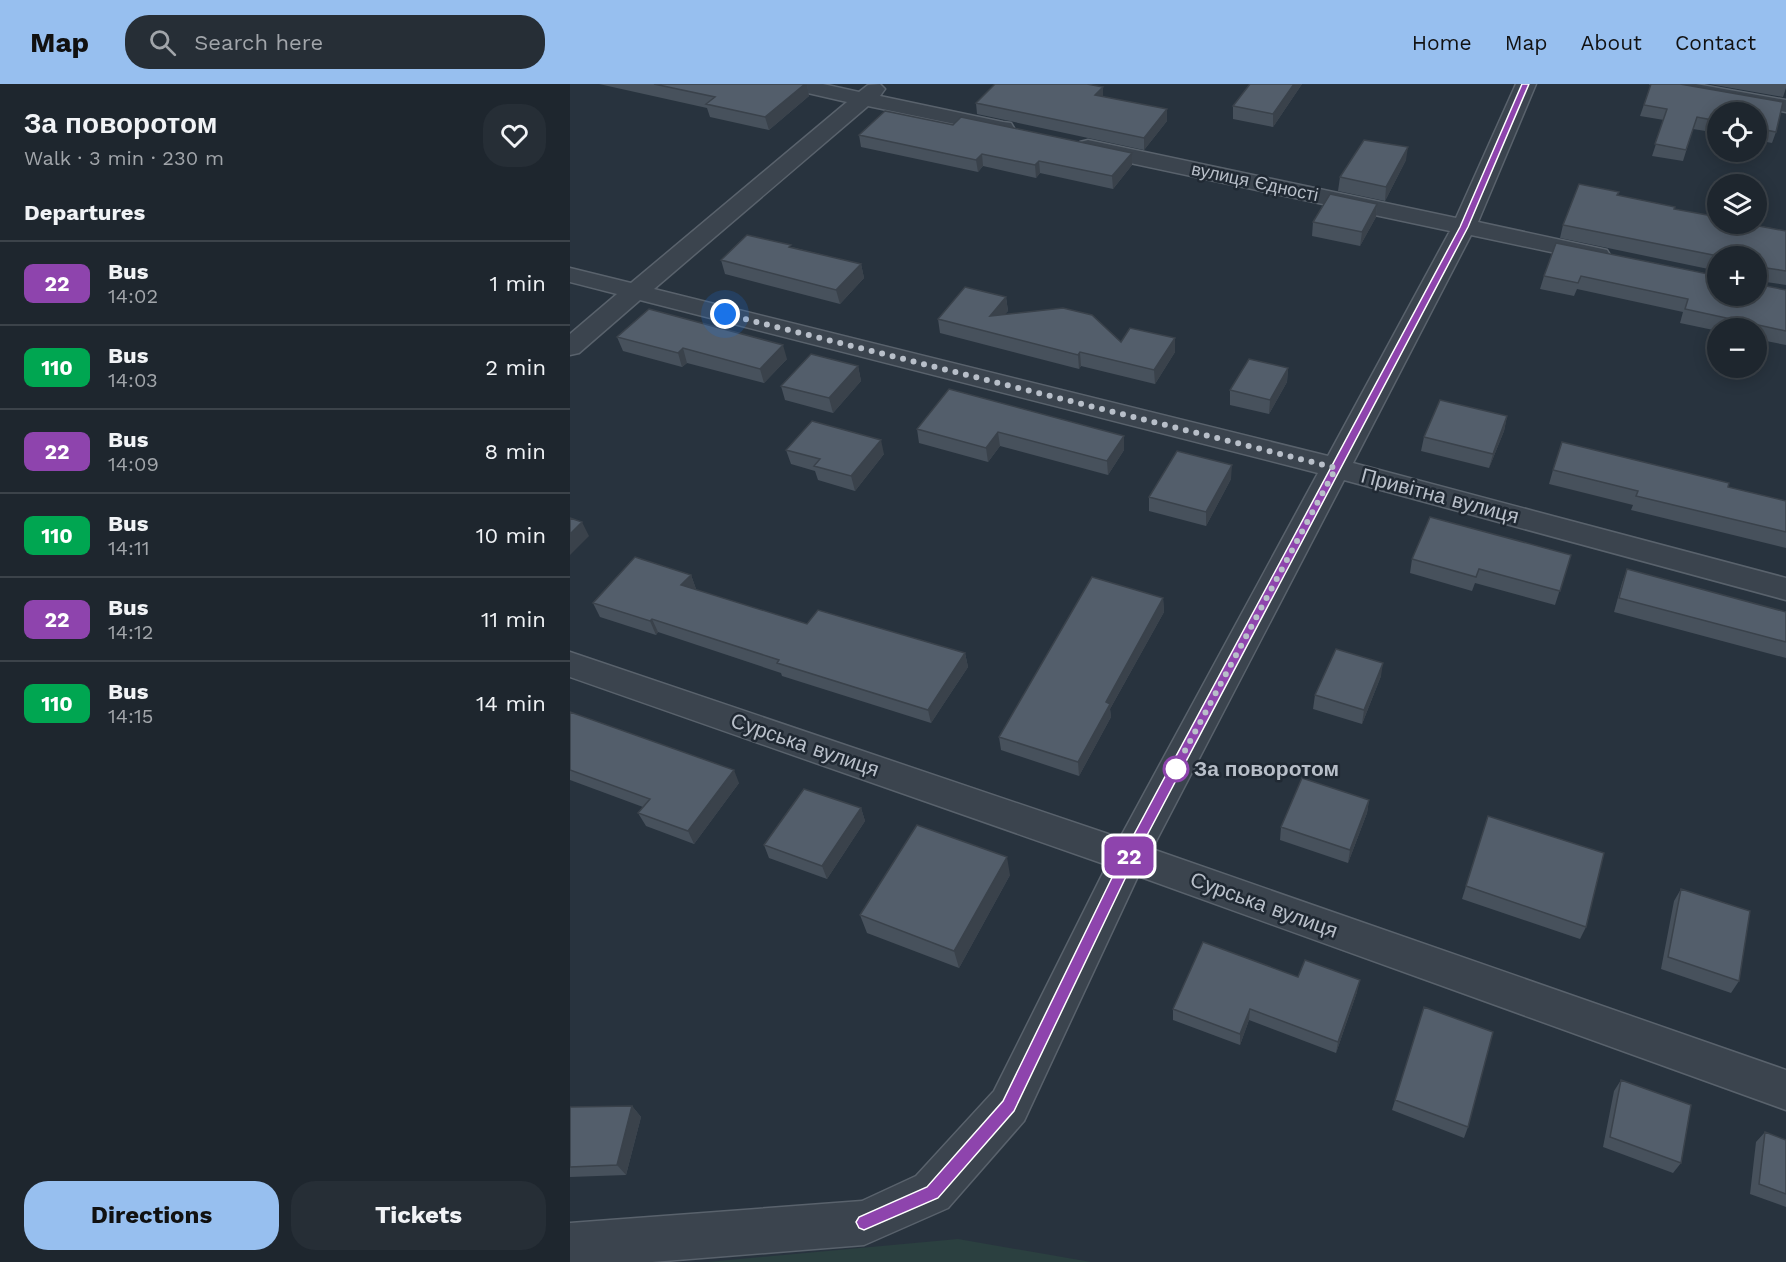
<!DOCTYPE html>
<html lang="en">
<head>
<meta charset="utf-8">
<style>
	:root { --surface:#1e262e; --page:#262e36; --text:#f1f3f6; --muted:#a1a5aa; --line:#3c434a; --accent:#97bfef }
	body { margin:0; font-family:"Work Sans",sans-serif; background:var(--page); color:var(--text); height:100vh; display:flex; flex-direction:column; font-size:22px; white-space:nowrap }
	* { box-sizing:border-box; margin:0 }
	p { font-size:20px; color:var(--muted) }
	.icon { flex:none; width:33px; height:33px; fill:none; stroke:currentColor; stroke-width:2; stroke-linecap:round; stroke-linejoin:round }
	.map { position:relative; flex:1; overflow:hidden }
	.panel { display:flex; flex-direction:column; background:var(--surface); width:570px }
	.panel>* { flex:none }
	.badge { padding:0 12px; border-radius:9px; font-size:21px; line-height:39px }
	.buttons { position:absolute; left:1137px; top:18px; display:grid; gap:12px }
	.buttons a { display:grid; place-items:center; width:60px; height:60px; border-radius:50%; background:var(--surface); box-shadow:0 3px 15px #0003,0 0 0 2px var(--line); font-size:30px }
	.you { position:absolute; width:30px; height:30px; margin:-15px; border:4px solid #fff; border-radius:50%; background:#1a73e8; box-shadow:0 0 0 9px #1a73e833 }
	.map>.badge { position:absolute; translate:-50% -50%; box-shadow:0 0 0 3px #fff }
	h2 { padding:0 24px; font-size:22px; line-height:54px }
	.round { display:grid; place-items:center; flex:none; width:63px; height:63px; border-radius:24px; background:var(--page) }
	.head { display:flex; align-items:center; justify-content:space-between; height:102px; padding:0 24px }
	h1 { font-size:28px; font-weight:700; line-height:45px }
	.button { display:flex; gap:12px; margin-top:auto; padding:12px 24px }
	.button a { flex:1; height:69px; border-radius:24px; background:var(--accent); color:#111; font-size:24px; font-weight:700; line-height:69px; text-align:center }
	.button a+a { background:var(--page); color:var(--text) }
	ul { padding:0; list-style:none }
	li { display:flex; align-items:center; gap:18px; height:84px; padding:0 24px; border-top:2px solid var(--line) }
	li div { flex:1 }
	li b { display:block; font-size:22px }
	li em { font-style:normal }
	li .badge { min-width:66px; font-weight:700; text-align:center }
	header { display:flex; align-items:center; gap:36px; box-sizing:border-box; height:84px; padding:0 30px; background:var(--accent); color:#111 }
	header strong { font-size:28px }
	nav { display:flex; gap:33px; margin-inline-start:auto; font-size:21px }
	.search { width:420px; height:54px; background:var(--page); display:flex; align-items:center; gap:15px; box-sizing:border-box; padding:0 21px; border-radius:24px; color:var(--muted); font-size:22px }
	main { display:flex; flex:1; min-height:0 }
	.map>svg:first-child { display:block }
</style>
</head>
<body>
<header>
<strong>Map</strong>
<div class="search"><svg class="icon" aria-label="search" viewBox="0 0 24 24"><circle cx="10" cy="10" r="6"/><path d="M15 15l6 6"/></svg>Search here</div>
<nav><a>Home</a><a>Map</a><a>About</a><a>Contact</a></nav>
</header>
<main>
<section class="panel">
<div class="head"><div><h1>За поворотом</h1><p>Walk · 3 min · 230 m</p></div><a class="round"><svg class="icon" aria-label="heart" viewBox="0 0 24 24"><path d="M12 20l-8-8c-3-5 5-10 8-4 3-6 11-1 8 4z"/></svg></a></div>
<h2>Departures</h2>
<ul>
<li><span class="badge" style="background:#8e44ad;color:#fff">22</span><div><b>Bus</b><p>14:02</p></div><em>1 min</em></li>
<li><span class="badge" style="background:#00a651;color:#fff">110</span><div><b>Bus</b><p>14:03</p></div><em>2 min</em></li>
<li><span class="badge" style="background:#8e44ad;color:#fff">22</span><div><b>Bus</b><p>14:09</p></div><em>8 min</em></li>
<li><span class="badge" style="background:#00a651;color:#fff">110</span><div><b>Bus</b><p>14:11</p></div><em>10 min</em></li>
<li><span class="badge" style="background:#8e44ad;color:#fff">22</span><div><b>Bus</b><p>14:12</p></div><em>11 min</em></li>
<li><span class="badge" style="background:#00a651;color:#fff">110</span><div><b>Bus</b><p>14:15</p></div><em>14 min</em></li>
</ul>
<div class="button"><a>Directions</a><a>Tickets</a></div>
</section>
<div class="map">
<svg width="1216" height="1178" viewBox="0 0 1216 1178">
	<rect width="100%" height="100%" fill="#28333e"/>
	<path fill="#2b4040" d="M 388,1155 L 521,1178 L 138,1178 Z"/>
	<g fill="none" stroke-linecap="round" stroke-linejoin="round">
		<defs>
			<path id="minor" d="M 213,0 L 253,0 L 289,8 L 298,1 L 310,0 L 315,5 L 310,12 L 433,38 L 441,39 L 444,44 L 441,49 L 433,50 L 298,22 L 84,205 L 758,372 L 880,147 L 518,70 L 510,68 L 507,63 L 510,58 L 518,56 L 886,134 L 946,0 L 966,0 L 908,138 L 1028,164 L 1037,166 L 1040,171 L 1037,176 L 1028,178 L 901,151 L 783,379 L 1216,494 L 1216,516 L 774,396 L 582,765 L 1216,986 L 1216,1026 L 568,792 L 454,1037 L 378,1124 L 294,1161 L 82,1178 L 0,1178 L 0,1139 L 292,1117 L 346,1092 L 424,1007 L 537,781 L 0,593 L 0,568 L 550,754 L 748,389 L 70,216 L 9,269 L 0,271 L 0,250 L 47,210 L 0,198 L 0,184 L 61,199 L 277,18 L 216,4 Z
				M 1081,0 L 1126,0 L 1216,16 L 1216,28 L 1091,6 L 1084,4 Z"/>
		</defs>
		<use href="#minor" stroke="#59626c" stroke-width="3"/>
		<use href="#minor" fill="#3b444e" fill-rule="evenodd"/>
	</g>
	<path fill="#47515c" d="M 29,0 L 237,0 L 239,12 L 199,46 L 140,33 L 137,24 Z
		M 680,0 L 732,0 L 703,43 L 663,35 L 663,22 Z
		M 1081,0 L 1110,0 L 1213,18 L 1206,48 L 1202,59 L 1186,56 L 1186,28 L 1148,28 L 1148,49 L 1123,45 L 1113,77 L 1082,72 L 1094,36 L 1070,32 Z
		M 1139,0 L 1216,0 L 1216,4 L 1213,13 Z
		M 406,19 L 597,25 L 597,37 L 574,66 L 407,30 Z
		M 289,51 L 562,81 L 543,105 L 470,89 L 466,94 L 413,82 L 408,88 L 291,63 Z
		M 836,76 L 815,117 L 768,107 L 770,93 Z
		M 1048,111 L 1104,125 L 1216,147 L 1216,201 L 1189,197 L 1187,201 L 1216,206 L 1216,261 L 1186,255 L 1186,244 L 1148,244 L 1148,247 L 1110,239 L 1113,228 L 1007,205 L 1004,212 L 970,205 L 974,192 L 986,159 L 1148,212 L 1186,172 L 1148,172 L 1148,187 L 990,154 L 993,141 Z
		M 807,120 L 806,133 L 790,162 L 742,152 L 743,138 Z
		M 221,163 L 291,180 L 294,194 L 270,220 L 155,190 L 151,176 Z
		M 436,213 L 438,227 L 434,230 L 551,258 L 605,254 L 605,268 L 585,300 L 511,282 L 509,285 L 370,249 L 368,235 Z
		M 47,253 L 217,275 L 194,299 L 117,279 L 112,283 L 53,267 Z
		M 288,282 L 291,297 L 263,329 L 215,316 L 211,302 Z
		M 718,284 L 717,298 L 699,330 L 660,321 L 660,306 Z
		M 379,305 L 554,366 L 538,391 L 430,362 L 418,378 L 349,359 L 347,345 Z
		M 937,332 L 934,347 L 919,384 L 851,367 L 854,353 Z
		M 216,366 L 314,370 L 285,407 L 248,396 L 245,387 L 221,380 Z
		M 983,386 L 1158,403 L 1216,417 L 1216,464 L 1061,426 L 1063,421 L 979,400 Z
		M 661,395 L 636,442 L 579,427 L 579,413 Z
		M 1001,471 L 985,521 L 905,499 L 902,507 L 840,489 L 842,475 Z
		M 1057,485 L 1216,528 L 1216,574 L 1044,528 L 1052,499 Z
		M 121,491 L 126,505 L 126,506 L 237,540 L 395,569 L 398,583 L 361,639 L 212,592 L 211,589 L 88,548 L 86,551 L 30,533 L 23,519 Z
		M 593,514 L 594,528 L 540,625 L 541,633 L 509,692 L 431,666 L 429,653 Z
		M 811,592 L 792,640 L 743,625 L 745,611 Z
		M 0,628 L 169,699 L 124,760 L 76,742 L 68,729 L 73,723 L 0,696 Z
		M 799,716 L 797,729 L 778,779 L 710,756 L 711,743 Z
		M 291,724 L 295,737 L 257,795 L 199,774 L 194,761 Z
		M 918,732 L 1016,843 L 1010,855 L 892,815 Z
		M 440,791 L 389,884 L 297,849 L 290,831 Z
		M 1111,805 L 1169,897 L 1161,909 L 1091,885 L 1104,817 Z
		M 728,893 L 787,908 L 766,969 L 679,936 L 670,961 L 603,936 L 603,925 Z
		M 854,923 L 898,1043 L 894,1054 L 822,1026 Z
		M 1051,996 L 1111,1079 L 1103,1089 L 1033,1063 L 1044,1007 Z
		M 62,1022 L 71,1033 L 56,1091 L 0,1093 L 0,1023 Z
		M 1195,1048 L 1216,1056 L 1216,1123 L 1180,1110 L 1186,1058 Z"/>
	<path fill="#3a424b" d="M 235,0 L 237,0 L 239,12 L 199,46 L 195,33 Z
		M 724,0 L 732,0 L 703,43 L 703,30 Z
		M 533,3 L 533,15 L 525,11 Z
		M 597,25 L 597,37 L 574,66 L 574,54 Z
		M 838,63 L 836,76 L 815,117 L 816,103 Z
		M 562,69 L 562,81 L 543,105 L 542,92 Z
		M 412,70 L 413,82 L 408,88 L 406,76 Z
		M 469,77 L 470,89 L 466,94 L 465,81 Z
		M 807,120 L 806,133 L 790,162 L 792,148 Z
		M 291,180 L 294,194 L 270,220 L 266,206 Z
		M 436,213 L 438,227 L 422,246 L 420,232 Z
		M 605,254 L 605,268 L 585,300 L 584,286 Z
		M 213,261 L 217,275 L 194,299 L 190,285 Z
		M 113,264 L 117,279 L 112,283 L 108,269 Z
		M 510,268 L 511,282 L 509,285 L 508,271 Z
		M 288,282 L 291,297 L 263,329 L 259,314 Z
		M 718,284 L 717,298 L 699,330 L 700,316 Z
		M 937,332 L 934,347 L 919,384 L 923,370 Z
		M 428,348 L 430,362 L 418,378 L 416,364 Z
		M 554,352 L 554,366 L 538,391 L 537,377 Z
		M 311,356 L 314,370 L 285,407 L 281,392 Z
		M 662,381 L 661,395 L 636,442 L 636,428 Z
		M 12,438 L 19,452 L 0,471 L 0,450 Z
		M 121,491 L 126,505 L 117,515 L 111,501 Z
		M 593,514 L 594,528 L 540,625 L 541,633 L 509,692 L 508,678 L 536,618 Z
		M 82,535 L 88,548 L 86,551 L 80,537 Z
		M 395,569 L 398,583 L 361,639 L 358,626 Z
		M 813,579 L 811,592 L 792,640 L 794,626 Z
		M 164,686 L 169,699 L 124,760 L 118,747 Z
		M 799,716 L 797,729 L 778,779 L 780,766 Z
		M 291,724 L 295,737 L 257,795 L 252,782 Z
		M 437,773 L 440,791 L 389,884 L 384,867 Z
		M 790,896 L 787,908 L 766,969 L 768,958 Z
		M 680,925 L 679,936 L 670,961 L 670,950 Z
		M 62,1022 L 71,1033 L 56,1091 L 47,1081 Z"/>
	<path fill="#535e6b" stroke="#3a424b" stroke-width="1.5" d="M 84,0 L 235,0 L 195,33 L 136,20 L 145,13 Z
		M 425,0 L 517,0 L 533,3 L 525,11 L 597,25 L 574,54 L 406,19 Z
		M 680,0 L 724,0 L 703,30 L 663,22 Z
		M 1081,0 L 1110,0 L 1213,18 L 1206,48 L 1186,44 L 1186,28 L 1148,28 L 1148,37 L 1127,33 L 1116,66 L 1085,60 L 1097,25 L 1074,21 Z
		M 315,27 L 383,41 L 391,33 L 562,69 L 542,92 L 469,77 L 465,81 L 412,70 L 406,76 L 289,51 Z
		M 794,56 L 838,63 L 816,103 L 770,93 Z
		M 1009,100 L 1049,108 L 1047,111 L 1105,123 L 1104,125 L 1148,133 L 1148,140 L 1178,140 L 1216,147 L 1216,187 L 1190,183 L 1189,197 L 1186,197 L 1186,172 L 1148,172 L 993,141 Z
		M 760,110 L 807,120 L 792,148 L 743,138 Z
		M 177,151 L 221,161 L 219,163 L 291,180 L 266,206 L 151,176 Z
		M 986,159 L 1148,192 L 1148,212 L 1186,212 L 1186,200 L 1216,206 L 1216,247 L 1115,225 L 1118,215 L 1011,192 L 1008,199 L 974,192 Z
		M 395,203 L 436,213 L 420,232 L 493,224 L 522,231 L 551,258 L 560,244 L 605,254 L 584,286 L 510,268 L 508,271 L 368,235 Z
		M 79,225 L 213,261 L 190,285 L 113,264 L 108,269 L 47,253 Z
		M 241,270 L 288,282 L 259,314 L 211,302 Z
		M 679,275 L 718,284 L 700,316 L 660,306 Z
		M 379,305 L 554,352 L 537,377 L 428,348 L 416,364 L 347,345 Z
		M 870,316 L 937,332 L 923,370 L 854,353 Z
		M 242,337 L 311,356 L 281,392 L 244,382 L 250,375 L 216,366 Z
		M 992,358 L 1159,399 L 1158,403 L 1216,417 L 1216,448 L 1066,412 L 1068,407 L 983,386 Z
		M 607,367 L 662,381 L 636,428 L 579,413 Z
		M 860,433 L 1001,471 L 990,507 L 909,485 L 906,493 L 842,475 Z
		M 0,434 L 12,438 L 0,450 Z
		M 65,473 L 121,491 L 111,501 L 237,540 L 248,526 L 395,569 L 358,626 L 207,579 L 209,576 L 82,535 L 80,537 L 23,519 Z
		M 1057,485 L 1216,528 L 1216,558 L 1049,514 Z
		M 522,493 L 593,514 L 536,618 L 540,620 L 508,678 L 429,653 Z
		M 766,565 L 813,579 L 794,626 L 745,611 Z
		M 0,628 L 164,686 L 118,747 L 68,729 L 80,715 L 0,686 Z
		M 732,694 L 799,716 L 780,766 L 711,743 Z
		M 234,705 L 291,724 L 252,782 L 194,761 Z
		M 918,732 L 1034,769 L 1016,843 L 896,802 Z
		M 347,741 L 437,773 L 384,867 L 290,831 Z
		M 1111,805 L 1180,827 L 1169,897 L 1098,873 Z
		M 633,858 L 728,893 L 735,876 L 790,896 L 768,958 L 680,925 L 670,950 L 603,925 Z
		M 854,923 L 923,948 L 898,1043 L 825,1016 Z
		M 1051,996 L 1121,1021 L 1111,1079 L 1040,1053 Z
		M 62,1022 L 47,1081 L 0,1083 L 0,1023 Z
		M 1195,1048 L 1216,1056 L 1216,1110 L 1189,1100 Z"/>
	<path fill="#8e44ad" stroke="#fff" stroke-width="1.5" d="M 952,0 L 959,0 L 898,143 L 564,776 L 444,1027 L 368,1114 L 294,1146 L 289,1144 L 286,1138 L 289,1133 L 357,1103 L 433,1017 L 554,769 L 890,143 Z"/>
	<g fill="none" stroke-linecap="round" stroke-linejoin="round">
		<path stroke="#b8bfc9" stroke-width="6" stroke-dasharray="0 10.8" d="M 155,230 L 766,384 L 602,691 L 606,685"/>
	</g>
	<circle fill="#fff" stroke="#8e44ad" stroke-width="3" cx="606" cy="685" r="12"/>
	<g text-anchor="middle" stroke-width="5" stroke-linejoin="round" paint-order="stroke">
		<g font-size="18" fill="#b8bfc9" stroke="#202933">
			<text transform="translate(685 98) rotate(12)" y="6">вулиця Єдності</text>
		</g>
		<g font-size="21" fill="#b8bfc9" stroke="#202933">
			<text transform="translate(870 412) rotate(15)" y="7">Привітна вулиця</text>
			<text transform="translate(235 661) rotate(19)" y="7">Сурська вулиця</text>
			<text transform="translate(694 821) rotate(20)" y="7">Сурська вулиця</text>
		</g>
		<g font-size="21" font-weight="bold" fill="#b8bfc9" stroke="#202933" text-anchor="start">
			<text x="624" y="692">За поворотом</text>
		</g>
	</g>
</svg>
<div class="buttons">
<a><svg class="icon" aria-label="locate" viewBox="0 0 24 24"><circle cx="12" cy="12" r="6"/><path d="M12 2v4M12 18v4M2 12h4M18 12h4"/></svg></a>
<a><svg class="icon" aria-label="layers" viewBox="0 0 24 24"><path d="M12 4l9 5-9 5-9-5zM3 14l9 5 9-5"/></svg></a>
<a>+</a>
<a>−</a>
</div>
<div class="you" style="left:155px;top:230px"></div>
<b class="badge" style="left:559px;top:772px;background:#8e44ad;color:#fff">22</b>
</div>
</main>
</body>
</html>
